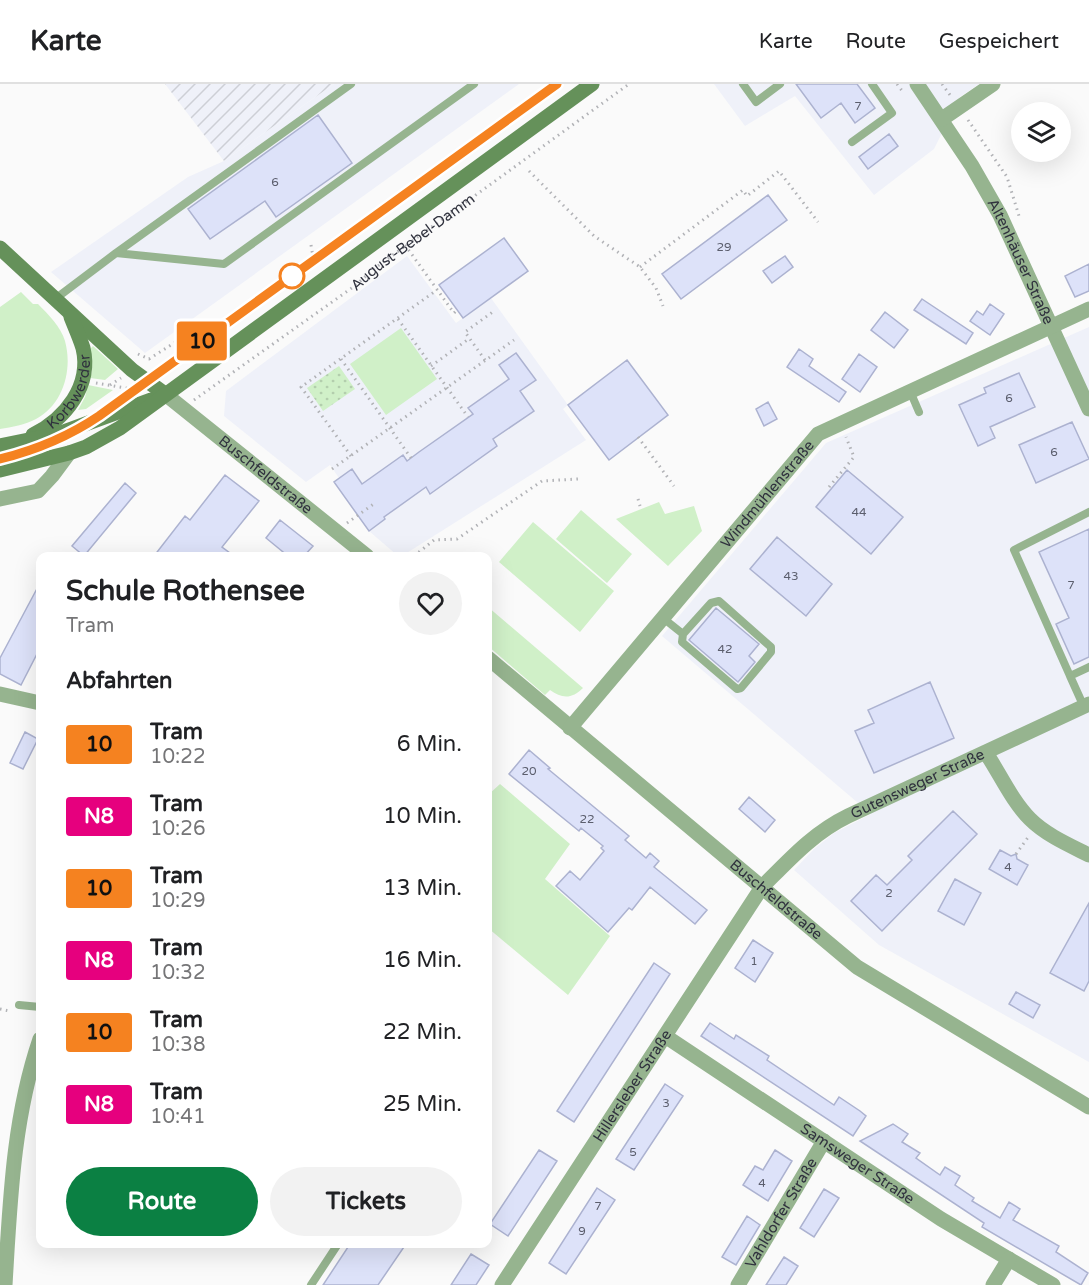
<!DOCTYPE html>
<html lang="de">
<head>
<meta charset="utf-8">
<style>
	:root { --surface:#fff; --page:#f2f2f2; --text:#202124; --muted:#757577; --line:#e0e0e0; --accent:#0b8043 }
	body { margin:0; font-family:"Varela Round",sans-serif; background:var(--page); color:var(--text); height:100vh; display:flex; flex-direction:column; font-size:22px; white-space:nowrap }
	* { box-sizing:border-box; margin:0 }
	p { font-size:20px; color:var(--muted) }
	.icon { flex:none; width:33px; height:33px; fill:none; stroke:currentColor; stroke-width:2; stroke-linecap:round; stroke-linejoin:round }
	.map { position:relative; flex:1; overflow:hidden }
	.drawer { position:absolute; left:36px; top:468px; width:456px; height:696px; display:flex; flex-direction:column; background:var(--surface); border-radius:12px; box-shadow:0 6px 24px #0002 }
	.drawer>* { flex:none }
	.badge { padding:0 12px; border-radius:4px; font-size:21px; line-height:39px }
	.buttons { position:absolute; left:1011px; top:18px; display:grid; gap:12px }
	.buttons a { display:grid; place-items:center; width:60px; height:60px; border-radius:50%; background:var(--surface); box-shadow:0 6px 24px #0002; font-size:30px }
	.map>.badge { position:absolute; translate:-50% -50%; box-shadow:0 0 0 3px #fff }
	h2 { padding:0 30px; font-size:22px; line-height:54px }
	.round { display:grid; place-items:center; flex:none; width:63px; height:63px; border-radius:32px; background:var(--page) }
	.overview { display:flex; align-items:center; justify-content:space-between; height:102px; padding:0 30px }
	h1 { font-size:28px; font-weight:700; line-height:45px }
	.action { display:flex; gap:12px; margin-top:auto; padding:12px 30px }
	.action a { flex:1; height:69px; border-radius:36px; background:var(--accent); color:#fff; font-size:24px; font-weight:700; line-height:69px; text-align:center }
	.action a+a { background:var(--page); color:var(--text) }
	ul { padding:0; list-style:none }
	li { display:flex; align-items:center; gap:18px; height:72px; padding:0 30px }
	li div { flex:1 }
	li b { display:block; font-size:22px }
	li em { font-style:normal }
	li .badge { min-width:66px; font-weight:700; text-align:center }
	header { display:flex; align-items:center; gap:36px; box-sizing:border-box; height:84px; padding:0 30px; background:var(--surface); border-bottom:2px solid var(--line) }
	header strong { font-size:28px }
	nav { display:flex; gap:33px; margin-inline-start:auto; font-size:21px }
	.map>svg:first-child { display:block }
</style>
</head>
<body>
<header>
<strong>Karte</strong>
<nav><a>Karte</a><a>Route</a><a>Gespeichert</a></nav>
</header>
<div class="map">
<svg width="1089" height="1201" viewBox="0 0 1089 1201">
	<defs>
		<pattern id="industrial-furrows" width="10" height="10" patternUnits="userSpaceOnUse" patternTransform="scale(1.5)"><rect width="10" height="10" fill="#eff1f9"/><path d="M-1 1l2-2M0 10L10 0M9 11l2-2" fill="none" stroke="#cdcfd6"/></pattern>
		<pattern id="park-dots" width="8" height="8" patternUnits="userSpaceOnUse" patternTransform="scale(1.5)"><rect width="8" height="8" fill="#d0f0c8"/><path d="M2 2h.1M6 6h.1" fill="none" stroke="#b3cead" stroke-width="1.8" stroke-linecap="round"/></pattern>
	</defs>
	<rect width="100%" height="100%" fill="#fafafa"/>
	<path fill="#eff1f9" d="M 334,0 L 519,0 L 145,269 L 51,188 L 188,93 L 224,77 Z
		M 714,0 L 979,0 L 960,13 L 934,65 L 874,111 L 795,12 L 745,42 Z
		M 407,172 L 456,239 L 491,214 L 568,321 L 563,325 L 586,356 L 402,472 L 398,472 L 369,447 L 334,398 L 339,394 L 330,381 L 306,398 L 224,332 L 226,307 Z
		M 1089,243 L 1089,978 L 879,861 L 794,786 L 814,765 L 834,749 L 871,730 L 662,552 L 826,359 Z"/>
	<path fill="url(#industrial-furrows)" d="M 165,0 L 334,0 L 224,77 Z"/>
	<path fill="#d0f0c8" d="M 21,208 L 33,220 L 38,220 C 48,230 61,243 65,257 C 73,286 63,321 36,335 C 25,341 12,343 0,345 L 0,223 Z
		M 401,244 L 437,295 L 386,331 L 350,280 Z
		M 93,262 L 118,285 L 105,296 L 90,294 L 92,287 L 90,265 Z
		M 88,301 L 113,306 L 86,325 L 78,326 L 85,313 Z
		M 659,418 L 665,430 L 694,422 L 702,447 L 668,482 L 616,435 Z
		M 581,426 L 632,470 L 607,499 L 556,455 Z
		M 533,438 L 614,507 L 580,548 L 499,478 Z
		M 488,523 L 583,604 C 572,615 562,615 550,606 L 545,611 L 488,562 Z
		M 500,700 L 570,760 L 545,795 L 610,852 L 568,911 L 488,844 L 488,711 Z"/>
	<path fill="url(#park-dots)" d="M 339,282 L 355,305 L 323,327 L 307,304 Z"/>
	<path fill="#dde2f9" stroke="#acb2d0" stroke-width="1.5" d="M 796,0 L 857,0 L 875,24 L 855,39 L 841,19 L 821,34 Z
		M 318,31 L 352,79 L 276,133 L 265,117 L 210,155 L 188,125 Z
		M 889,50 L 898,62 L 868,85 L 859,73 Z
		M 768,111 L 787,136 L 681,215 L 662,190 Z
		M 504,154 L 528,187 L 463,234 L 439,201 Z
		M 785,172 L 793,183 L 772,199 L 763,187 Z
		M 1089,180 L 1089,207 L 1075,213 L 1065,192 Z
		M 922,215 L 973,249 L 966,260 L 914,226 Z
		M 990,220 L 1004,230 L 990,251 L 970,237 L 977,227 L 983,231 Z
		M 885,228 L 908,246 L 894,264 L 871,246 Z
		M 799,265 L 813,275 L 809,282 L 846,308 L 839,318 L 787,283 Z
		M 516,269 L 536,296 L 520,307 L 534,327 L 493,355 L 497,362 L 430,410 L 426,403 L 384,433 L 385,435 L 369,447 L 334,398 L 352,385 L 362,400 L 403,371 L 407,377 L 419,368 L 473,330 L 468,324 L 509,295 L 499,281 Z
		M 859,270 L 877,283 L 860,308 L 842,295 Z
		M 627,276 L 668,331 L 609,376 L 568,321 Z
		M 1019,289 L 1035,323 L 990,343 L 995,354 L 978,362 L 959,321 L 986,309 L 984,304 Z
		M 768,318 L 777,335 L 764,342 L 756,325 Z
		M 1072,338 L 1089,375 L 1036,399 L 1019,361 Z
		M 847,386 L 903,433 L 871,470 L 816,423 Z
		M 225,391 L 259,417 L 222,463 L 234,472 L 154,472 L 185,432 L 190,436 Z
		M 125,399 L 136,409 L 84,472 L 72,462 Z
		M 280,436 L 313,462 L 304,472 L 288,472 L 266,454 Z
		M 1089,445 L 1089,573 L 1074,580 L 1056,540 L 1069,534 L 1039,468 Z
		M 777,453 L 832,500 L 806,532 L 750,485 Z
		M 40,499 L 40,564 L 21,601 L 0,590 L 0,574 Z
		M 716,524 L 759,560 L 749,572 L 755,578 L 738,598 L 689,556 Z
		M 930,598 L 954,654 L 874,689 L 855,647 L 874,639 L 868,626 Z
		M 25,648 L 38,655 L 23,685 L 10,679 Z
		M 529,666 L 550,684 L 548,685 L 629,752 L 625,756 L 646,774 L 650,769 L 659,777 L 654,783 L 707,826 L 695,840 L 650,803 L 632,826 L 629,824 L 608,848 L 556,802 L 570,787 L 580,796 L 604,767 L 601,764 L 603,762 L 581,744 L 579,747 L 509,690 Z
		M 749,713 L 775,736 L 765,748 L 739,725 Z
		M 953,727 L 977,750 L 882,847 L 851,817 L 876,791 L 887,801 L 912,776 L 908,772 Z
		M 1000,766 L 1011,772 L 1016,770 L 1017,775 L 1028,781 L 1017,801 L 989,785 Z
		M 955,795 L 981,809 L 964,841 L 938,827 Z
		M 1089,819 L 1089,897 L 1084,907 L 1050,889 Z
		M 753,856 L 773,869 L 755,898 L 735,884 Z
		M 654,879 L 670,890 L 574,1038 L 557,1027 Z
		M 1016,908 L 1040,921 L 1033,934 L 1009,920 Z
		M 710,939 L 734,955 L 736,951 L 769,972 L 767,976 L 834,1021 L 839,1013 L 860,1027 L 866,1032 L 853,1052 L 701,952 Z
		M 665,1000 L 683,1012 L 634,1086 L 616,1075 Z
		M 893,1040 L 908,1050 L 902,1058 L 920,1069 L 916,1074 L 940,1091 L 945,1083 L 960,1092 L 955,1101 L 974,1114 L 972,1117 L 1000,1134 L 1009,1118 L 1020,1125 L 1013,1136 L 1059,1162 L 1056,1168 L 1088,1189 L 1081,1201 L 982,1143 L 984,1139 L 860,1057 Z
		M 539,1066 L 557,1077 L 508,1152 L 490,1140 Z
		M 775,1066 L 792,1077 L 768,1117 L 743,1101 L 755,1082 L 763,1086 Z
		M 597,1104 L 615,1116 L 566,1190 L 549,1179 Z
		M 824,1105 L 839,1114 L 814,1153 L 800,1144 Z
		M 747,1132 L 760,1141 L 736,1181 L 722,1173 Z
		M 350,1160 L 406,1160 L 378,1201 L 323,1201 Z
		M 471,1170 L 489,1181 L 476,1201 L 451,1201 Z
		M 784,1173 L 798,1182 L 786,1201 L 766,1201 Z"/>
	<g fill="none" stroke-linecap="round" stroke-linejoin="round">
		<g stroke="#b1b2b6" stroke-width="3" stroke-dasharray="1.5 4.5" stroke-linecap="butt">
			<path d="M 897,0 L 903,8"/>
			<path d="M 942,0 L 950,11"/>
			<path d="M 968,36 L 1007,93 L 1019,132"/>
			<path d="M 529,87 L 594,152 L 640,183 L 656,204 L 663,222"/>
			<path d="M 311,161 L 315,184"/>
			<path d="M 405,161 L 454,229 L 457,226"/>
			<path d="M 640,183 L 743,106 L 747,112 L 779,87 L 818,138"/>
			<path d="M 398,235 L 468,333"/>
			<path d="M 138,270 L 149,275 L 182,254 L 194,271"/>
			<path d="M 341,275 L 411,374"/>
			<path d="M 485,276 L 465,248 L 494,227"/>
			<path d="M 431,282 L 470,254"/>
			<path d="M 96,299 L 131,305"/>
			<path d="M 110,301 L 121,294"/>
			<path id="s1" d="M 194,316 L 356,201 L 375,184 L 629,0"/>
			<path d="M 638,353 L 674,402"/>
			<path d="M 351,372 L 301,303 L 437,206"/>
			<path d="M 332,385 L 514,256"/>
			<path d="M 829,403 L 854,373 L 846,353"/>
			<path d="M 638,415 L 640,422"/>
			<path d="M 347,439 L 375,419"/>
			<path d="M 414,472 L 434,456 L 457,455 L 542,397 L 578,395"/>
			<path d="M 1016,770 L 1029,752"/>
			<path d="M 0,925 L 9,927"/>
		</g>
		<path stroke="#96b48f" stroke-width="8" d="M 743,0 L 756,18 L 780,0
			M 852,58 L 892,29 L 872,0
			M 116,169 L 351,0
			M 55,215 L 116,169 L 224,180 L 474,0
			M 910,307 L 919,328
			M 663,534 L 683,550 L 711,519 L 719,517 L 771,563 L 771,568 L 741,604 L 737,605 L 682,558 L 683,550
			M 1070,592 L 1014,466 L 1089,428
			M 1084,623 L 1070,592 L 1089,583
			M 19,921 L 40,923
			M 311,1201 L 338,1160"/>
		<g stroke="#96b48f" stroke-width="15">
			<path id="s2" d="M 917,0 L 972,82 L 1000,131 L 1089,325"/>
			<path d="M 942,35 L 993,0"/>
			<path id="s3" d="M 165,310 L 367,472"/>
			<path d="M 0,415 L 38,407 L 52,392 L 69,369"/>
			<path id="s4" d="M 488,574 L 857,883 L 1089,1023"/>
			<path d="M 0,610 L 40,619"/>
			<path id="s5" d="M 570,644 L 818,350 L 1089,225"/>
			<path d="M 986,669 C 1000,690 1012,717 1030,735 C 1046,751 1069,761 1089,771"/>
			<path id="s6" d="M 665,952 L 941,1135 L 1053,1201"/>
			<path d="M 5,1201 C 10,1118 13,1034 40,955"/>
			<path id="s7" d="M 502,1201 L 762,803 C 789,776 813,749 848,732 L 1089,620"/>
			<path id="s8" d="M 738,1201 L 824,1057"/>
			<path d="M 993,1201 L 1009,1175"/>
		</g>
		<g stroke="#65915a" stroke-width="15">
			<path d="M 0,164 L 132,286 L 165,310"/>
			<path id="s9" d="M 33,351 C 65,335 92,302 83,264 C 80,254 75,243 71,233"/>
			<path d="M 0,362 L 58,350 L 151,316"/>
			<path d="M 0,386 L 69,369 L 86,363 L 120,344 L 592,0"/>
		</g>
		<path stroke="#97989e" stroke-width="1.5" d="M 0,375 C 36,366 68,353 99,332 L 557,0"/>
	</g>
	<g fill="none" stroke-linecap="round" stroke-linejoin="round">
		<defs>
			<path id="line" d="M 0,375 C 36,366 68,353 99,332 L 557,0"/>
		</defs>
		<use href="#line" stroke="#fff" stroke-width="14"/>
		<use href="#line" stroke="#f58220" stroke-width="9"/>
	</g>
	<circle fill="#fff" stroke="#f58220" stroke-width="3" cx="292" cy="192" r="12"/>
	<g text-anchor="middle" stroke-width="5" stroke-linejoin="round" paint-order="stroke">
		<g font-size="12" fill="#5b5e6d">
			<text x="858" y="26">7</text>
			<text x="275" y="102">6</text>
			<text x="724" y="167">29</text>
			<text x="1009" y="318">6</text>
			<text x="1054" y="372">6</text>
			<text x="859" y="432">44</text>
			<text x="791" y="496">43</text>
			<text x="1071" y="505">7</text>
			<text x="725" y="569">42</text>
			<text x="529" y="691">20</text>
			<text x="587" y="739">22</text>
			<text x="1008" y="787">4</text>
			<text x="889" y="813">2</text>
			<text x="754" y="881">1</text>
			<text x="666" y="1023">3</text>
			<text x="633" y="1072">5</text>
			<text x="762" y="1103">4</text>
			<text x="598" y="1126">7</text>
			<text x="582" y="1151">9</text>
		</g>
		<g font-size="15" fill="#30323e" stroke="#fff">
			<text dy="5" stroke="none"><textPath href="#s1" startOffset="270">August-Bebel-Damm</textPath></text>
			<text dy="5" stroke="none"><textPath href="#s2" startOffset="206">Altenhäuser Straße</textPath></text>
			<text dy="5" stroke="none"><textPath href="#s9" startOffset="60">Korbwerder</textPath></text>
			<text dy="5" stroke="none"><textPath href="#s3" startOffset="129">Buschfeldstraße</textPath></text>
			<text dy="5" stroke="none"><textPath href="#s5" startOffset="306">Windmühlenstraße</textPath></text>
			<text dy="5" stroke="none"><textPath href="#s7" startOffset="664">Gutensweger Straße</textPath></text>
			<text dy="5" stroke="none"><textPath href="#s4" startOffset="376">Buschfeldstraße</textPath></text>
			<text dy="5" stroke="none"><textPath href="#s7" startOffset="238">Hillersleber Straße</textPath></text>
			<text dy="5" stroke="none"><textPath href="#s6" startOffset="231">Samsweger Straße</textPath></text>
			<text dy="5" stroke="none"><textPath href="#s8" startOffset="84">Vahldorfer Straße</textPath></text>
		</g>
	</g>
</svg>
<div class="buttons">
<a><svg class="icon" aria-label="layers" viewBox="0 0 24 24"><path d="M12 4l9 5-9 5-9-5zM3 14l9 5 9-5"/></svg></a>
</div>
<b class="badge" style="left:202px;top:257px;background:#f58220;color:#111">10</b>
<section class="drawer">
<div class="overview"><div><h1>Schule Rothensee</h1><p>Tram</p></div><a class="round"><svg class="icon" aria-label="heart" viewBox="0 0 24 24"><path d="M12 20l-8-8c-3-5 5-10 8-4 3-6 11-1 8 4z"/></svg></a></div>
<h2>Abfahrten</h2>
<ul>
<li><span class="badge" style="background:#f58220;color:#111">10</span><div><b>Tram</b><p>10:22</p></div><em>6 Min.</em></li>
<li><span class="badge" style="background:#e6007e;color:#fff">N8</span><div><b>Tram</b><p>10:26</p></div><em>10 Min.</em></li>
<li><span class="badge" style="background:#f58220;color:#111">10</span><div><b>Tram</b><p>10:29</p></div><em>13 Min.</em></li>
<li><span class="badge" style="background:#e6007e;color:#fff">N8</span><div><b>Tram</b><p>10:32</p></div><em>16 Min.</em></li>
<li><span class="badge" style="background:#f58220;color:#111">10</span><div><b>Tram</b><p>10:38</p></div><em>22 Min.</em></li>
<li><span class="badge" style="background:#e6007e;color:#fff">N8</span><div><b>Tram</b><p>10:41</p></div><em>25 Min.</em></li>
</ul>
<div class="action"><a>Route</a><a>Tickets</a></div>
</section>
</div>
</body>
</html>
